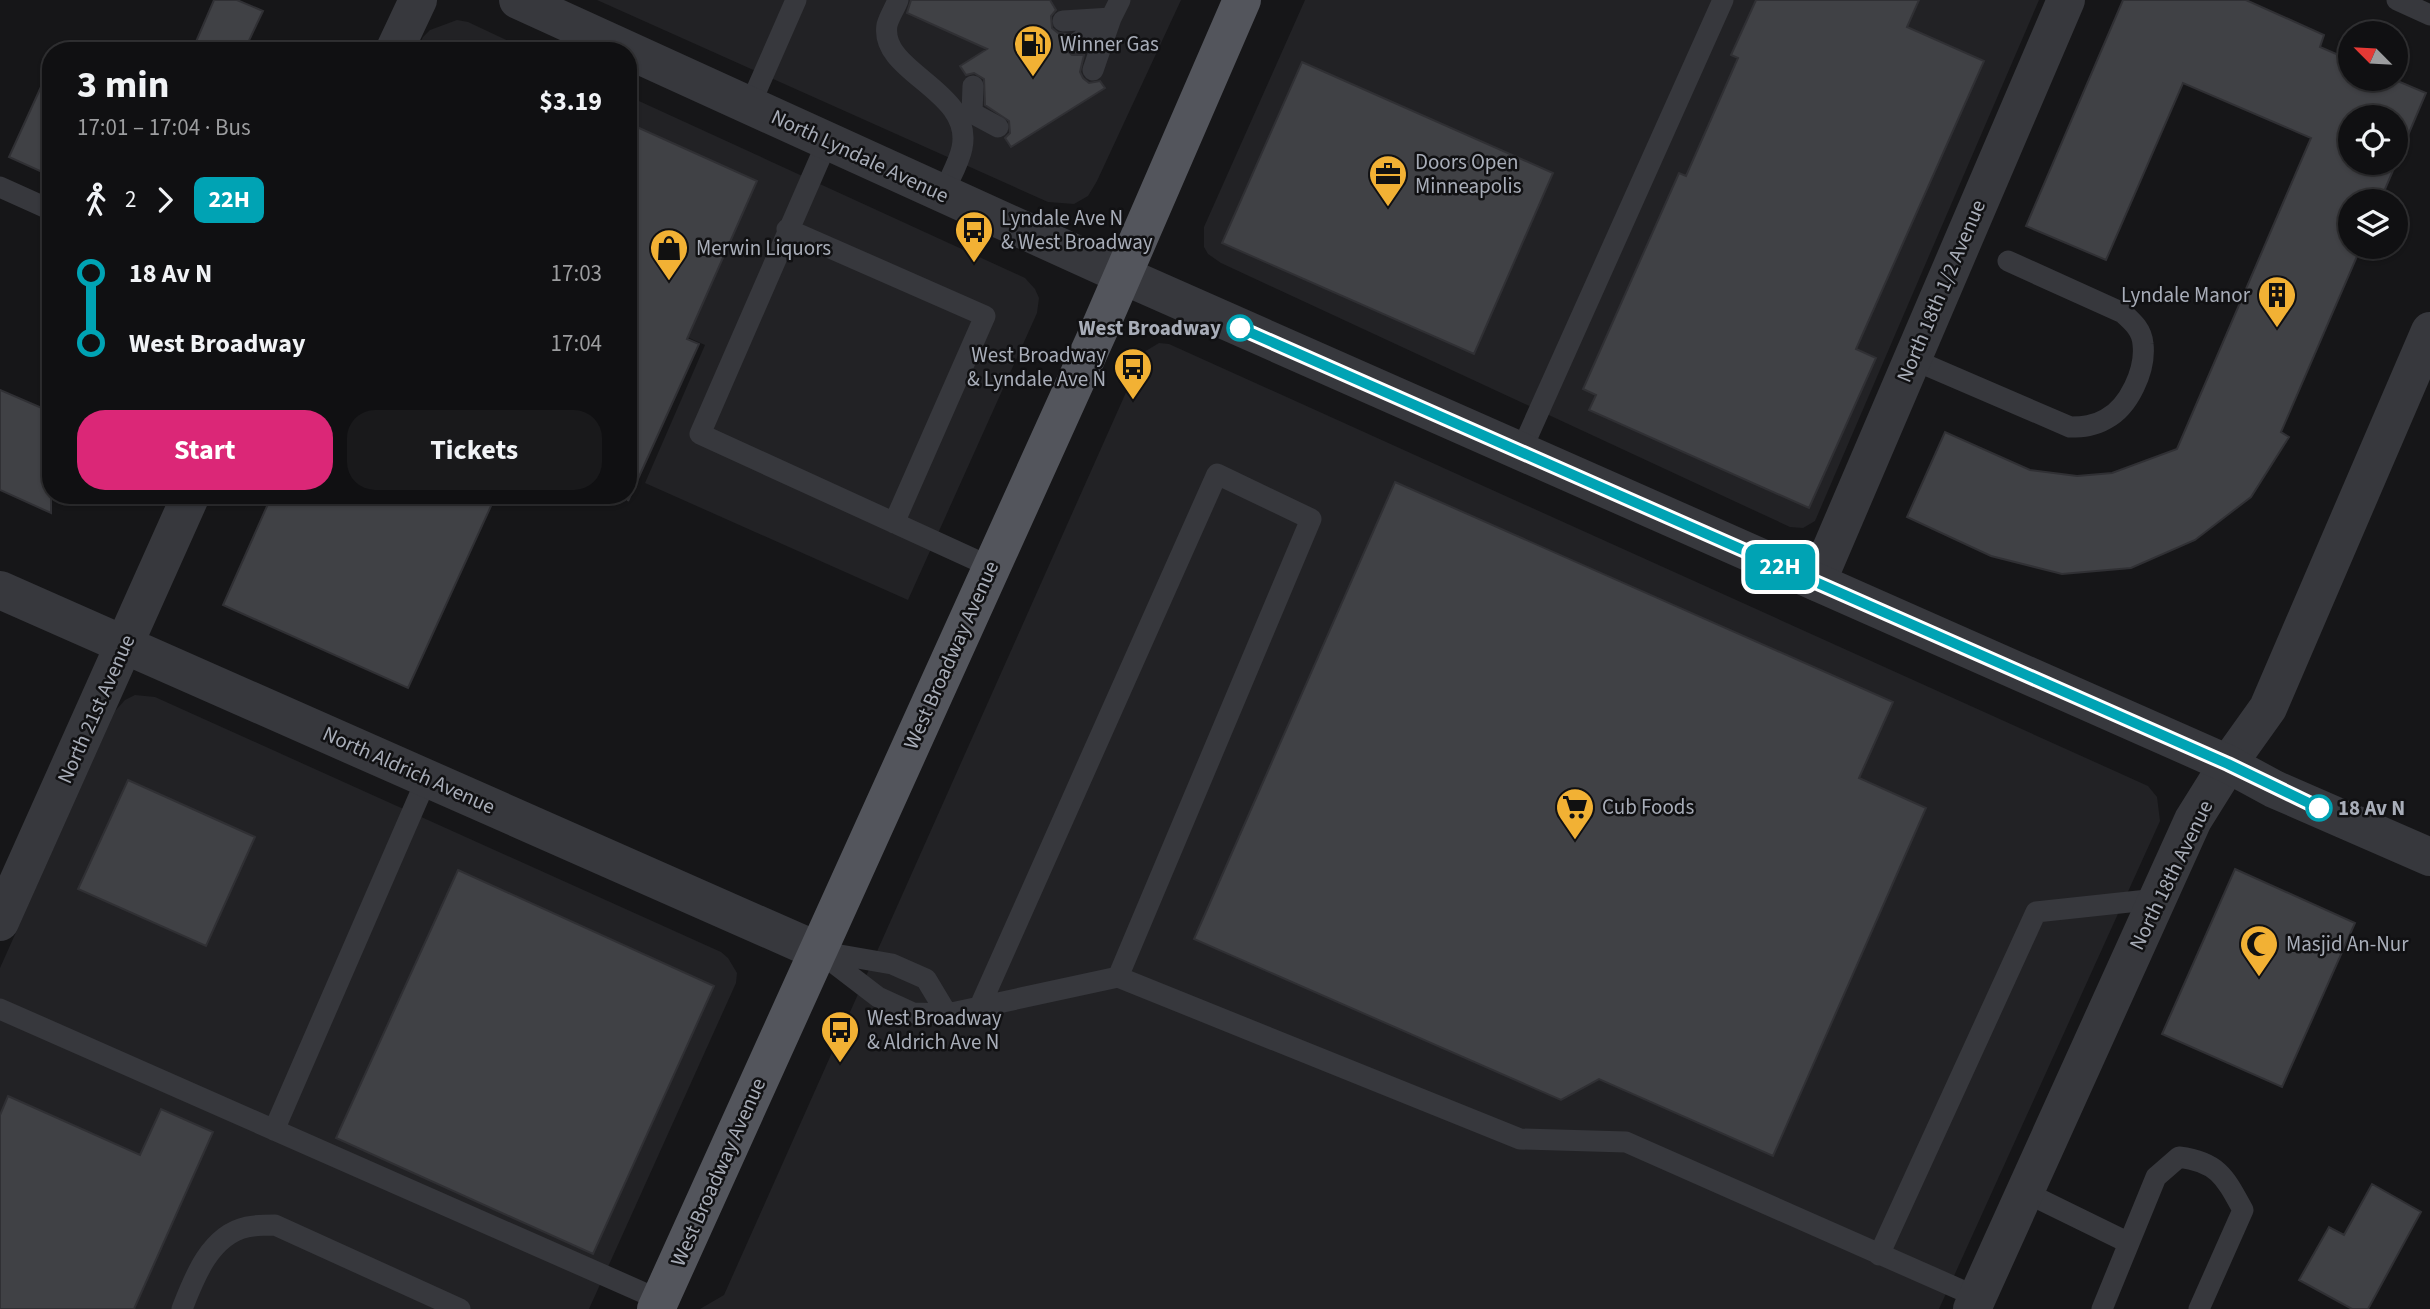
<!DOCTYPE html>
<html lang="en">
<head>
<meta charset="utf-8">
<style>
	:root { --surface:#101012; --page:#19191b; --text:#f1f3f6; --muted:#9c9d9f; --line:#303032; --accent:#db2777 }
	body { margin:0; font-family:"Source Sans 3",sans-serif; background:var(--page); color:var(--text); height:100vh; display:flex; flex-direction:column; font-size:26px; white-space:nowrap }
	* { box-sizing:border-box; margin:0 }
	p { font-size:23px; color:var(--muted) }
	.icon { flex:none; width:38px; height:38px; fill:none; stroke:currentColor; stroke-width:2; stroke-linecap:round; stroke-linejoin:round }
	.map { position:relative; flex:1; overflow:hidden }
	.side { position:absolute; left:42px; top:42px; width:595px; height:462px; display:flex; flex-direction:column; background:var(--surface); border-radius:28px; box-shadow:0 2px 5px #0004,0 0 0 2px var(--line) }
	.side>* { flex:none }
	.badge { padding:0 14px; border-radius:10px; font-size:24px; line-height:46px }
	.needle { width:46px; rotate:294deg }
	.tools { position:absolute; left:2338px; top:21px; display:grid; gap:14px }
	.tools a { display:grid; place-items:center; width:70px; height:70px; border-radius:50%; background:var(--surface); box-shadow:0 2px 5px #0004,0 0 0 2px var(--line); font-size:35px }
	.map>.badge { position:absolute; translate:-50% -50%; box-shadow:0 0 0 4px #fff }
	.legs { display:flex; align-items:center; gap:10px; height:77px; padding:0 35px; font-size:23px }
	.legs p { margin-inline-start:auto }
	.headline { display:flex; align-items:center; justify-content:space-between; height:119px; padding:0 35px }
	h1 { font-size:38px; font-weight:700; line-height:52px }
	.action { display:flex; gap:14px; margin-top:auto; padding:14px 35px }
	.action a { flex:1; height:80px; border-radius:28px; background:var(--accent); color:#fff; font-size:28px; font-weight:700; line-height:80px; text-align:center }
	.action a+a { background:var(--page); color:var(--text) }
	ul { padding:0 35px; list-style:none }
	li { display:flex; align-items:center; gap:24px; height:70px; font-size:26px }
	li i { display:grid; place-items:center; width:10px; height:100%; margin:0 9px; background:currentColor }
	li i::after { content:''; width:18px; height:18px; margin:-9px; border:5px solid; border-radius:50%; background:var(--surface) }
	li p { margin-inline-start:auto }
	li:first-child i { background:linear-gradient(#0000 50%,currentColor 0) }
	li:last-child i { background:linear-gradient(currentColor 50%,#0000 0) }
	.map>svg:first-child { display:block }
</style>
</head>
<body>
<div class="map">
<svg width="2430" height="1309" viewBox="0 0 2430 1309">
	<rect width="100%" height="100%" fill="#161618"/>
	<path fill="#222225" d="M 597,0 L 1181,0 L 1097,181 L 1088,196 L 1074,204 L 1048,202 Z
		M 1305,0 L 2039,0 L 1815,521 L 1803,528 L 1790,527 L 1221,263 L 1208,254 L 1204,247 L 1204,227 Z
		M 457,20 L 468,22 L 530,51 L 416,51 L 423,37 L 430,30 Z
		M 628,96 L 1025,278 L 1035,289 L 1039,298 L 1037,313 L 908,600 L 645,483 L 705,345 L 628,311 Z
		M 1159,343 L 1169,344 L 2148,786 L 2157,797 L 2160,821 L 1939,1309 L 700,1309 L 724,1295 L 1144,352 Z
		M 135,695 L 155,697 L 721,952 L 728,958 L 737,973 L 736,983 L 589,1309 L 0,1309 L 0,968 L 115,711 L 125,700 Z"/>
	<path fill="#404145" stroke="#303034" stroke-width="2" fill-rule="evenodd" d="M 214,0 L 237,0 L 263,11 L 244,51 L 192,51 Z
		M 911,0 L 1050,0 L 1056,10 L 1051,16 L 1052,28 L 1058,33 L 1068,34 L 1064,44 L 1067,51 L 1072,55 L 1084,55 L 1080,72 L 1083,78 L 1089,83 L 1100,81 L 1105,88 L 1011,147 L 1005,138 L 1010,133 L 1009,121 L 985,105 L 984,79 L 974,73 L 966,75 L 960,66 L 987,49 L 907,13 Z
		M 1756,0 L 1919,0 L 1907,27 L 1984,61 L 1856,349 L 1876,358 L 1809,508 L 1589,410 L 1596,395 L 1583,389 L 1679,173 L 1686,176 L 1738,58 L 1731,55 Z
		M 2123,0 L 2246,0 L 2324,35 L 2320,47 L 2350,60 L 2350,79 L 2393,79 L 2426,93 L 2380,201 L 2350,201 L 2350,247 L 2361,247 L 2281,432 L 2289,437 L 2251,497 L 2195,540 L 2131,568 L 2062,574 L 1991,556 L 1907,517 L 1945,432 L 2030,470 L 2077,476 L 2112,473 L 2177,449 L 2311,138 L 2183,83 L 2106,260 L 2026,226 ZM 2350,117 L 2396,117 L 2396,163 L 2350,163 Z
		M 1302,62 L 1553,173 L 1474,354 L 1222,243 Z
		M 51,65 L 51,176 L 9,157 Z
		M 628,123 L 757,181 L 687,339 L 699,344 L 628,501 Z
		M 0,390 L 51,412 L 51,513 L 0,490 Z
		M 1395,482 L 1893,702 L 1859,778 L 1926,808 L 1773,1156 L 1599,1079 L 1561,1100 L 1194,939 Z
		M 272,495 L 496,495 L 408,688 L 223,605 Z
		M 128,780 L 255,837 L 206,946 L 78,889 Z
		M 2235,869 L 2355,923 L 2282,1087 L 2162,1034 Z
		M 458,870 L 714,986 L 593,1254 L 336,1138 Z
		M 8,1096 L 140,1155 L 161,1109 L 213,1132 L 134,1309 L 0,1309 L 0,1115 Z
		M 2372,1184 L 2421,1212 L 2368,1309 L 2352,1309 L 2299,1280 L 2329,1227 L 2344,1235 Z"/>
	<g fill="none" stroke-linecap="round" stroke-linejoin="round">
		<path stroke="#37383d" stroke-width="21" d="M 898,0 C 895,8 889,17 887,25 C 879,73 974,90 962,148 C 959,163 949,179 943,194
			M 2397,0 L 2430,15
			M 1063,21 L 1111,18 L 1093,70
			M 1077,43 L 1111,18 L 1120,0
			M 973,86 L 972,113 L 998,127
			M 750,105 L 796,0
			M 828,140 L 700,434 L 991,567
			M 0,187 L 51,210
			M 787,229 L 985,316 L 894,523
			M 1912,359 L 2070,427 C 2083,427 2094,426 2106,419 C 2129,407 2146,370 2143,344 C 2142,330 2133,322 2123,313 L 2008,261
			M 1521,451 L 1723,0
			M 818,951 L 878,997 L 913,1013 L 947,1014 L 1118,977 L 1520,1139 L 1626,1142 L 1977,1297
			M 823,952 L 892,964 L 926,979 L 947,1014
			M 980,1006 L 1217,474 L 1311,519 L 1118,977
			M 0,1009 L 660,1300
			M 274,1130 L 427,778
			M 2025,1192 L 2129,1243
			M 1879,1255 L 2036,912 L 2157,899
			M 182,1309 C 194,1278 210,1235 247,1227 C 256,1225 266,1225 275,1225 L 460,1309
			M 2102,1309 L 2156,1177 L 2179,1157 C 2218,1162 2225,1177 2243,1210 L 2199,1309"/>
		<path stroke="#37383d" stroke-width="38" d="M 394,51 L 418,0
			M 1817,582 L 2066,0
			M 0,590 L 818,951
			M 0,922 L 191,495
			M 1972,1309 L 2193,820 L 2228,764 L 2268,708 L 2430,331"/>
		<path stroke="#37383d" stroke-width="38" d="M 518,0 L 1122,275 L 2228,764 L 2274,789 L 2430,857"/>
		<path stroke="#53555c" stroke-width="38" d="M 656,1309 L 1099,330 L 1242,0"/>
	</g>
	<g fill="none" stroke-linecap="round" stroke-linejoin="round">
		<defs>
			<path id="line-1" d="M 1240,328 L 2228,764 L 2319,808"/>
		</defs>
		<use href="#line-1" stroke="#fff" stroke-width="16"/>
		<use href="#line-1" stroke="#00a3b4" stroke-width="10"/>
	</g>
	<defs>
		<symbol id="fuel-pin" viewBox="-11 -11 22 30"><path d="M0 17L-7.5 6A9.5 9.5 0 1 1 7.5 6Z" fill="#f2b134" stroke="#111113"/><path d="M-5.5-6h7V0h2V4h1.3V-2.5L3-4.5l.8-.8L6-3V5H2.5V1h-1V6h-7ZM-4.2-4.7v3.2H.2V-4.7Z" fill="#111"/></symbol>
		<symbol id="office-pin" viewBox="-11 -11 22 30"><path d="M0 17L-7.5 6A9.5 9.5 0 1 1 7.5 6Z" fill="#f2b134" stroke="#111113"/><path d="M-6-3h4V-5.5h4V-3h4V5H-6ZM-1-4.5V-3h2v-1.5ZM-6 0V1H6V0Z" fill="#111"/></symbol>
		<symbol id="bus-pin" viewBox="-11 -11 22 30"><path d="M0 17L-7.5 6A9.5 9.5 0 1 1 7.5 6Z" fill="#f2b134" stroke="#111113"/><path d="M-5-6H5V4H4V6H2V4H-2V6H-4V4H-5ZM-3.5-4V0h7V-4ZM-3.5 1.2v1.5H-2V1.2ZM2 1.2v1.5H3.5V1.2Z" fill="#111"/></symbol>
		<symbol id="shop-pin" viewBox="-11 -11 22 30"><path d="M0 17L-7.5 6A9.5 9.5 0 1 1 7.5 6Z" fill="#f2b134" stroke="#111113"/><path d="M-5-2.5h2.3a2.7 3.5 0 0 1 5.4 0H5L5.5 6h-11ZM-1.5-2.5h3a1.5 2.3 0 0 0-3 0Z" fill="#111"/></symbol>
		<symbol id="building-pin" viewBox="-11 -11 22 30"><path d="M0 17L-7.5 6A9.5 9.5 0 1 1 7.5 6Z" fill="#f2b134" stroke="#111113"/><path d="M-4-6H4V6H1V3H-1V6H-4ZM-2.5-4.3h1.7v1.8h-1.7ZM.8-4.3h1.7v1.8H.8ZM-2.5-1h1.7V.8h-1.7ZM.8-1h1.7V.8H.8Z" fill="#111"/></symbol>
		<symbol id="supermarket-pin" viewBox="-11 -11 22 30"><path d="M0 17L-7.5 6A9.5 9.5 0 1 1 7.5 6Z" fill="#f2b134" stroke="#111113"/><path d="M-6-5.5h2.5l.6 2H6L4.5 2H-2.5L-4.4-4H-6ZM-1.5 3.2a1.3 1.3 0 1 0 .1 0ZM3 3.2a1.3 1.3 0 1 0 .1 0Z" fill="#111"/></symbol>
		<symbol id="mosque-pin" viewBox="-11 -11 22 30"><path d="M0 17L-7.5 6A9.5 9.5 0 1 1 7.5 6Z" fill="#f2b134" stroke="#111113"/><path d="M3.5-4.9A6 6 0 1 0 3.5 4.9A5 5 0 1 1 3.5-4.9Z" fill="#111"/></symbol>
	</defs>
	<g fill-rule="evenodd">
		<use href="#fuel-pin" x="1011" y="22" width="44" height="60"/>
		<use href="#office-pin" x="1366" y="152" width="44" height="60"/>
		<use href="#bus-pin" x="952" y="208" width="44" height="60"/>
		<use href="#shop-pin" x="647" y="226" width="44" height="60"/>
		<use href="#building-pin" x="2255" y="273" width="44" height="60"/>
		<use href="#bus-pin" x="1111" y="345" width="44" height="60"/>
		<use href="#supermarket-pin" x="1553" y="785" width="44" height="60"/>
		<use href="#mosque-pin" x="2237" y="922" width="44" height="60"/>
		<use href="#bus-pin" x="818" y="1008" width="44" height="60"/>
	</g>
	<g fill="#fff" stroke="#00a3b4" stroke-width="3.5">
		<circle cx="1240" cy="328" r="12"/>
		<circle cx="2319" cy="808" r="12"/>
	</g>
	<g text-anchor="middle" stroke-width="5" stroke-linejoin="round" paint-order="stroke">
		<g font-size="21" fill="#a8adb8" stroke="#111113" text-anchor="start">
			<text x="1060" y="51">Winner Gas</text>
			<text x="1415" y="169">Doors Open<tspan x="1415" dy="24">Minneapolis</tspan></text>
			<text x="1001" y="225">Lyndale Ave N<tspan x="1001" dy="24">&amp; West Broadway</tspan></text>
			<text x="696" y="255">Merwin Liquors</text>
			<text x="2250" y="302" text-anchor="end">Lyndale Manor</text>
			<text x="1106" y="362" text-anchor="end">West Broadway<tspan x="1106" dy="24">&amp; Lyndale Ave N</tspan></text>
			<text x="1602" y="814">Cub Foods</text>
			<text x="2286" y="951">Masjid An-Nur</text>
			<text x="867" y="1025">West Broadway<tspan x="867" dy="24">&amp; Aldrich Ave N</tspan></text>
		</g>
		<g font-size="21" fill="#a8adb8" stroke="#111113">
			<text transform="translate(860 156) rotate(25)" y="7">North Lyndale Avenue</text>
			<text transform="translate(1941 291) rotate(-67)" y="7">North 18th 1/2 Avenue</text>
			<text transform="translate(951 655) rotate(-66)" y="7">West Broadway Avenue</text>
			<text transform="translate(96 709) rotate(-66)" y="7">North 21st Avenue</text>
			<text transform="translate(409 770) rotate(24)" y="7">North Aldrich Avenue</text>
			<text transform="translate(2171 875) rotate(-64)" y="7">North 18th Avenue</text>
			<text transform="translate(718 1172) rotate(-66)" y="7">West Broadway Avenue</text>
		</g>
		<g font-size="21" font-weight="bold" fill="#a8adb8" stroke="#111113" text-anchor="end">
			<text x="1221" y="335">West Broadway</text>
			<text x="2338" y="815" text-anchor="start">18 Av N</text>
		</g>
	</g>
</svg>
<div class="tools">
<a><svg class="needle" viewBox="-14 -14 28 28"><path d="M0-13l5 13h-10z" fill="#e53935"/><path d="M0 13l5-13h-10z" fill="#9c9d9f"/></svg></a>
<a><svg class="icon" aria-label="locate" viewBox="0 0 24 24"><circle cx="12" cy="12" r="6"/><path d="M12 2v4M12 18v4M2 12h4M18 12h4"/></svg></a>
<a><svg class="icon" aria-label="layers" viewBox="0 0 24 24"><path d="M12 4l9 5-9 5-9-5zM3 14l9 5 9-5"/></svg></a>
</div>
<b class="badge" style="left:1780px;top:567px;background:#00a3b4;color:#fff">22H</b>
<section class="side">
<div class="headline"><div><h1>3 min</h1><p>17:01 – 17:04 · Bus</p></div><b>$3.19</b></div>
<div class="legs"><svg class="icon" aria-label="walk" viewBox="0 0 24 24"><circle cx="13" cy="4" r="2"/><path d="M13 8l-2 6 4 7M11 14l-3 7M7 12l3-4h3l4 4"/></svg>2<svg class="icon" aria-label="forward" viewBox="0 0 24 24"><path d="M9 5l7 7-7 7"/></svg><b class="badge" style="background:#00a3b4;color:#fff">22H</b></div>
<ul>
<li><i style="color:#00a3b4"></i><b>18 Av N</b><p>17:03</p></li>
<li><i style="color:#00a3b4"></i><b>West Broadway</b><p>17:04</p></li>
</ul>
<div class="action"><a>Start</a><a>Tickets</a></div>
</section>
</div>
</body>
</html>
